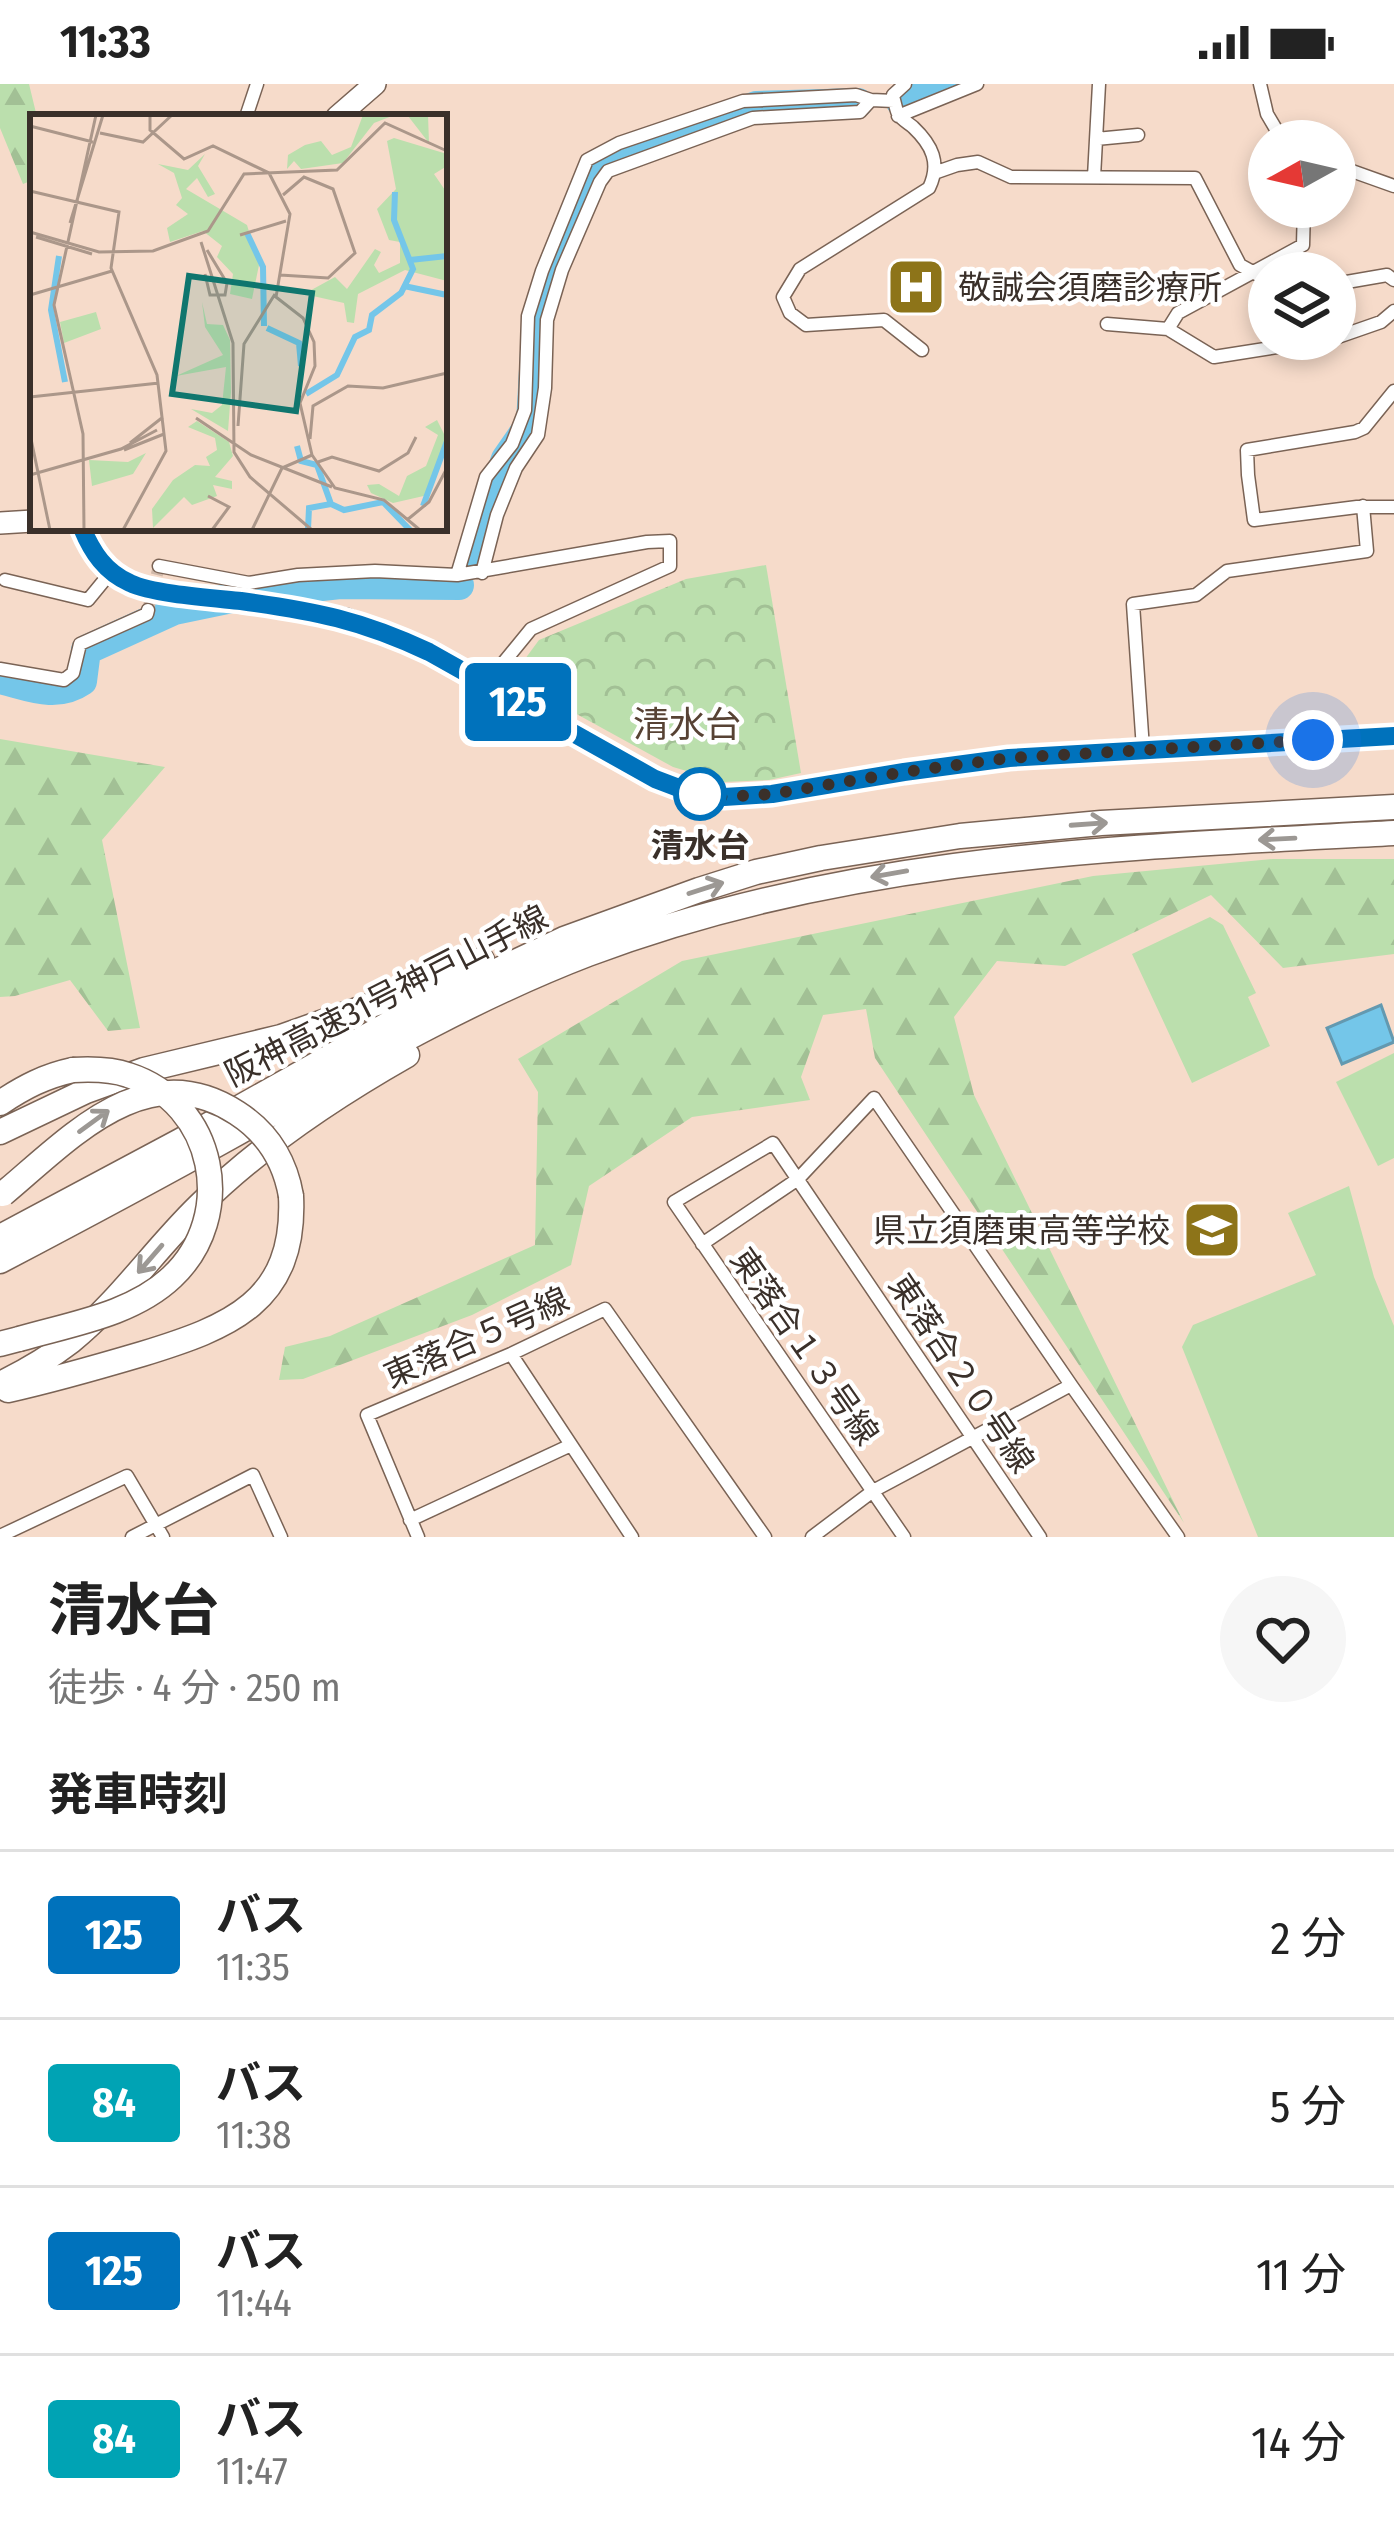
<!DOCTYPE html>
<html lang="ja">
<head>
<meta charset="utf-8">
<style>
	:root { --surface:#fff; --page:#f6f6f6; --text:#222; --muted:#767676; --line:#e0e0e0 }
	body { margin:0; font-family:"Fira Sans Condensed","Noto Sans JP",sans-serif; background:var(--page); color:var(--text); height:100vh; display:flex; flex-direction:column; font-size:45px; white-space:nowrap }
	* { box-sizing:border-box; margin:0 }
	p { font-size:39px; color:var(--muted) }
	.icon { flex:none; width:66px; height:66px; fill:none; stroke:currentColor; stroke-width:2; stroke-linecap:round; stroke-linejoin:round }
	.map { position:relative; height:1453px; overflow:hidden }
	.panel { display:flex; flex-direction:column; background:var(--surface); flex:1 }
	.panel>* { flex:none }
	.badge { padding:0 24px; border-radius:9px; font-size:42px; line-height:78px }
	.needle { width:78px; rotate:262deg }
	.tools { position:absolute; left:1248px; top:36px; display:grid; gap:24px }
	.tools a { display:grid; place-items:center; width:108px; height:108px; border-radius:50%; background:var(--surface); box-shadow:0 6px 18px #0003; font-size:60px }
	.you { position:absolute; width:60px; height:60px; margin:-30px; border:9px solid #fff; border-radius:50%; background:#1a73e8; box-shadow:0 0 0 18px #1a73e833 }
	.map>.badge { position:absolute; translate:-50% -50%; box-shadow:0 0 0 6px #fff }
	h2 { padding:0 48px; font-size:45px; line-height:108px }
	.round { display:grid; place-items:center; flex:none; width:126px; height:126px; border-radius:63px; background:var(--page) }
	.headline { display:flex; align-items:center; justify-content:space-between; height:204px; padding:0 48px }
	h1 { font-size:57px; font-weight:700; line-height:90px }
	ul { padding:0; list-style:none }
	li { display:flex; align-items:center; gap:36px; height:168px; padding:0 48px; border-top:3px solid var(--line) }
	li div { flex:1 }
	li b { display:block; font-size:45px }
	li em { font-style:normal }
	li .badge { min-width:132px; font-weight:700; text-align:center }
	.status { display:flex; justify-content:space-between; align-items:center; height:84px; padding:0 60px; background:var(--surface); direction:ltr }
	.status svg { height:33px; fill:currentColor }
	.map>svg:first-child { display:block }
</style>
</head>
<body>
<div class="status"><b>11:33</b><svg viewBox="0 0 49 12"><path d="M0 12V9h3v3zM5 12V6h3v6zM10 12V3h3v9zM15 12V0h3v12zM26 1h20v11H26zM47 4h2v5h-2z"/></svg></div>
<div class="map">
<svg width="1394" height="1453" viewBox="0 0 1394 1453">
	<defs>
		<pattern id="forest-firs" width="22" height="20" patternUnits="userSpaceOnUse" patternTransform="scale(3)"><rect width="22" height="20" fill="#bbdfad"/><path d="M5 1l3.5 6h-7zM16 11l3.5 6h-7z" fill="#a2c095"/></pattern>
		<pattern id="park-crowns" width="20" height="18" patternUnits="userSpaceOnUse" patternTransform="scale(3)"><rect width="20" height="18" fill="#bbdfad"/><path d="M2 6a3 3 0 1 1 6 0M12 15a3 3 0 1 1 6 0" fill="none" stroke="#a2c095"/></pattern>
	</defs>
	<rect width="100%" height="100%" fill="#f6dbca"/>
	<path fill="url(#forest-firs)" d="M 0,0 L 29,0 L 37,33 L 33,33 L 33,96 L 23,100 L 0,44 Z
		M 0,655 L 165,683 L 102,756 L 140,944 L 108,947 L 70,896 L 15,912 L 0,913 Z
		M 1273,775 L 1394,775 L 1394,870 L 1283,884 L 1211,811 L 1065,882 L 997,877 L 954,933 L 974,1011 L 1184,1439 L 875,974 L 866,925 L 823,931 L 801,993 L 810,1016 L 692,1033 L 589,1102 L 571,1181 L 472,1231 L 303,1295 L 279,1296 L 285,1263 L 330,1252 L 535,1161 L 538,1008 L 518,975 L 682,877 L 1093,792 Z"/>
	<path fill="url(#park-crowns)" d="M 766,481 L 801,689 L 769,696 L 724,698 L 673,683 L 511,594 L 539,556 L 686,495 Z"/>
	<path fill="#bbdfad" d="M 1210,833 L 1223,841 L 1256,909 L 1248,913 L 1270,962 L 1192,999 L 1132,870 Z
		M 1394,969 L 1394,1074 L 1378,1082 L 1336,998 Z
		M 1349,1102 L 1374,1193 L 1394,1242 L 1394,1453 L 1258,1453 L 1182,1263 L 1193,1241 L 1316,1191 L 1288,1129 Z"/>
	<path fill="#74c6e9" stroke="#6399b0" stroke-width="3" d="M 1381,921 L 1394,958 L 1342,980 L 1327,944 Z"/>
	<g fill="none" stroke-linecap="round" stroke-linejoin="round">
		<path stroke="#74c6e9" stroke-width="30" d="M 901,18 L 948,0
			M 476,473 L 491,418 L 506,375 L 531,339 L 537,232 L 558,172 L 600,78 L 756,22 L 858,19
			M 0,595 C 29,602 56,615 82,597 L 86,566 L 174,526 L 251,510 L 340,500 L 459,501"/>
		<path stroke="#d0b9aa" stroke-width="12" stroke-dasharray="12 6" stroke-linecap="butt" d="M 148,526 L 159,482"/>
		<defs>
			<path id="street" d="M 905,0 L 893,11 C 893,12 897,29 898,30 C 901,35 908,39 913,43 C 932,61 941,79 929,104 L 800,185 L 783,213 L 790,229 L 806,241 L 884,236 L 922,266
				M 1260,0 L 1267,30 L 1283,57
				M 898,32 L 977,0
				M 246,33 L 257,0
				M 1096,55 L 1138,51
				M 1335,81 L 1394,102
				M 937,88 L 957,81 L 978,78 L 1011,93 L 1195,94 L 1240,181 L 1269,197
				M 1094,93 L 1099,0
				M 1335,200 L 1387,191 L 1394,196
				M 1107,240 L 1168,245 L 1214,273 L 1328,255
				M 1168,245 L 1178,229 L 1303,161 L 1304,123
				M 1335,254 L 1381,238 L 1394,227
				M 1394,307 L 1364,344 L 1355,348 L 1247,366 L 1248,391 L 1254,436 L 1357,423 L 1394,423
				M 159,482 L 249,499 L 298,491 L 375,487 L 457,491 L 647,458 L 670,457 L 670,482 L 531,545 L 486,600
				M 482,489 L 497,431 L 516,384 L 538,351 L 545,304 L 547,236 L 562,186 L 600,98 L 608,87 L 753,34 L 860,28 L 871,16 L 894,17
				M 457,491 L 486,393 L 512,360 L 525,326 L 528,232 L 542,187 L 587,76 L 619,59 L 743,17 L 856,11 L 871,16
				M 5,496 L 88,516 L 111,488
				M 0,585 L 64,596 L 73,589 L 80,560 L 147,530 L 148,526
				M 1143,665 L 1133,520 L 1196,511 L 1227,487 L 1367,467 L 1363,422
				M 702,1160 L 798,1095 L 874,1014 L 1071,1301
				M 511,1270 L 632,1453
				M 410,1436 L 571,1361
				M 0,1452 L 127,1392 L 163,1453
				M 132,1453 L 253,1391 L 281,1453
				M 418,1453 L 367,1331 L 511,1270 L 605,1225 L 765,1453
				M 812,1453 L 873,1407 L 1071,1301 L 1178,1453
				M 904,1453 L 674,1118 L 773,1059 L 1040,1453"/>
			<path id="secondary" d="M 82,444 C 95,477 116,498 151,504
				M 429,569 L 665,700 C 734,724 803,705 872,693 C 918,685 963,679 1009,674 C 1137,662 1266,658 1394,652"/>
			<path id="primary" d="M 337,33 L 375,0
				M 0,439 L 33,437"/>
			<path id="highway" d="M 0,1019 C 24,1003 45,992 73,986
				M 0,1048 L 86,1007 L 144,986 L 281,953 L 377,919 L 482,876
				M 0,1153 L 180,1057 L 410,928 L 564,855 L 699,806 L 756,788 L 821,774 L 960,752 L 1101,739 L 1394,723
				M 0,1177 C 78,1136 155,1095 232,1052 C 349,986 463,918 588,870 C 849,771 1119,764 1394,749
				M 0,1260 L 19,1255
				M 0,1300 C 25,1288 49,1274 71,1257 C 119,1218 154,1166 198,1123 C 259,1062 333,1013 407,971
				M 8,1306 C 53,1296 98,1283 142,1270 C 230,1243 296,1218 291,1112"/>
		</defs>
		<use href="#street" stroke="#7a6355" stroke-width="15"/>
		<use href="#secondary" stroke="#7a6355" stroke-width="21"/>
		<use href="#primary" stroke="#7a6355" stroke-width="24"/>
		<use href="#highway" stroke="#7a6355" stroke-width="27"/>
		<use href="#street" stroke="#fff" stroke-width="12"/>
		<use href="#secondary" stroke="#fff" stroke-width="18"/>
		<use href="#primary" stroke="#fff" stroke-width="21"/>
		<use href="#highway" stroke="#fff" stroke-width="24"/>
		<defs>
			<path id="secondary-bridge" d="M 151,504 L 347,534 L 393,551 L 429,569"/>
			<path id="highway-bridge" d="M 3,1110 C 69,1055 146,969 237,1029 C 268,1049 285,1077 291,1112
				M 19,1255 C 70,1240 132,1231 172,1193 C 237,1132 216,1019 128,991 C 111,985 91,985 73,986"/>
		</defs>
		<use href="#secondary-bridge" stroke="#7a6355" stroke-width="21" stroke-linecap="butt"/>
		<use href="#highway-bridge" stroke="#7a6355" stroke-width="27" stroke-linecap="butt"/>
		<use href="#secondary-bridge" stroke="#fff" stroke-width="18"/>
		<use href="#highway-bridge" stroke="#fff" stroke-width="24"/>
	</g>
	<defs><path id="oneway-shaft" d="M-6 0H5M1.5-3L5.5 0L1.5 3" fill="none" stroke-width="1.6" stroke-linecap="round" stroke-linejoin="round" transform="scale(3)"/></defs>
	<g stroke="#9c9894">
		<use href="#oneway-shaft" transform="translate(1089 740) rotate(-4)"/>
		<use href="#oneway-shaft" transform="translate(1277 755) rotate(177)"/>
		<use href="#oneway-shaft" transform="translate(889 790) rotate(170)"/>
		<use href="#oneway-shaft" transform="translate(706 804) rotate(-18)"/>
		<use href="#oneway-shaft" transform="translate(94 1037) rotate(-36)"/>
		<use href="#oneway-shaft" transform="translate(150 1175) rotate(131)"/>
	</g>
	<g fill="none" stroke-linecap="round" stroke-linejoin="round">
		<defs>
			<path id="line" d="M 82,444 C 92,468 105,488 130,499 C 153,510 213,514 241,517 C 315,527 361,536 429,568 L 655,695 L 684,706 L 724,713 L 772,710 L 904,688 L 1009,674 L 1394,652"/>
		</defs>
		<use href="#line" stroke="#fff" stroke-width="27"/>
		<use href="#line" stroke="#0072bc" stroke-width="18"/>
		<path stroke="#3a302a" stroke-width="12" stroke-dasharray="0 21.6" d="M 700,710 L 724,713 L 772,710 L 904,688 L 1009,674 L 1313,656"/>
	</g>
	<defs>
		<symbol id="hospital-square" viewBox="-11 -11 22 22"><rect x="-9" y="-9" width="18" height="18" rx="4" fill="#8d7419" stroke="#fff"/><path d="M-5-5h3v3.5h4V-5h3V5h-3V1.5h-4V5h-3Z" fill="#fff"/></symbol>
		<symbol id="school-square" viewBox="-11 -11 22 22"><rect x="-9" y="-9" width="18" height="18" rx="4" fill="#8d7419" stroke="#fff"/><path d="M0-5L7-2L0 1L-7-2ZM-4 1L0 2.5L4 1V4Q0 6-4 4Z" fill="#fff"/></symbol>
	</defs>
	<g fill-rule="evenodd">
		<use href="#hospital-square" x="883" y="170" width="66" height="66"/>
		<use href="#school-square" x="1179" y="1113" width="66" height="66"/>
	</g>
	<circle fill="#fff" stroke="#0072bc" stroke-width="6" cx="700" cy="710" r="24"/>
	<g text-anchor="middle" stroke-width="9" stroke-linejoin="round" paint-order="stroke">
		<g font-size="33" fill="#3a302a" stroke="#fff" text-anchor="start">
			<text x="958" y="215">敬誠会須磨診療所</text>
			<text x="1170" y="1158" text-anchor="end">県立須磨東高等学校</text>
		</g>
		<g font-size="33" font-weight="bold" fill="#3a302a" stroke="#fff">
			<text x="700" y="773">清水台</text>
		</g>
		<g font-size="33" fill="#3a302a" stroke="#fff">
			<text transform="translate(386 911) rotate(-27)" y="12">阪神高速31号神戸山手線</text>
			<text transform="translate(476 1253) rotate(-24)" y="12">東落合５号線</text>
			<text transform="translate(805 1262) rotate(55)" y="12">東落合１３号線</text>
			<text transform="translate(962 1289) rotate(56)" y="12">東落合２０号線</text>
		</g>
		<g font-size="36" fill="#574234" stroke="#fff">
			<text x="687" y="653">清水台</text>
		</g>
	</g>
	<g transform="translate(30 30)">
		<rect width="417" height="417" fill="#f6dbca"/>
		<path d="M 333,1 L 398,1 L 399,29 L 378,2 L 362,2 L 344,9 L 313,49 L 271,55 L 264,47 L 257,55 L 258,41 L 275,31 L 291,27 L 302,41 L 321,33 ZM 364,24 L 417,40 L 417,52 L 404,60 L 417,79 L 417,167 L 375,156 L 328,180 L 324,209 L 317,208 L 314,189 L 274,180 L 305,163 L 317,175 L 345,135 L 351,138 L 344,151 L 349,159 L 370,149 L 370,128 L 359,126 L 347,95 L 366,75 L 357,27 ZM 175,40 L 168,52 L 185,80 L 178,83 L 167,64 L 156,75 L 217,111 L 229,151 L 222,185 L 200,180 L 203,160 L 187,143 L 192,132 L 173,117 L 140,128 L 137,114 L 158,100 L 146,91 L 152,84 L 144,59 L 128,50 L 158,56 ZM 172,188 L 177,210 L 193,211 L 200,226 L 201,278 L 198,317 L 161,295 L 182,299 L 192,291 L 196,253 L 146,262 L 193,241 L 175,213 ZM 407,306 L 417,326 L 398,381 L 363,389 L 341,379 L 337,371 L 349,370 L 369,382 L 377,362 L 396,352 L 408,321 L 395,313 ZM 167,307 L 199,328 L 203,342 L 185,363 L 202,367 L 202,375 L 183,371 L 187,382 L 162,391 L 154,383 L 123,414 L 122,395 L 143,366 L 165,351 L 180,352 L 176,343 L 187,336 L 185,324 L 158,313 Z" fill="#bbdfad"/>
		<path d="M 66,198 L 71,215 L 34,229 L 30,208 ZM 116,339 L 103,360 L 62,372 L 59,346 L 98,348 Z" fill="#bbdfad"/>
		<path fill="none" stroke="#74c6e9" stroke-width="6" d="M 217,119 L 233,153 L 234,212M 29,142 L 21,196 L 35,268M 380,146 L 417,142M 374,172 L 417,181M 237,214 L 269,229 L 271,252M 276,280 L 307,261 L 325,223 L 339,216 L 342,201 L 371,179 L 383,155 L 364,106 L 365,78M 267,332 L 271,347 L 287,351 L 301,390 L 314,396 L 353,388 L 380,416M 393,392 L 417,327M 278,415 L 279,394 L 301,390"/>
		<path fill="none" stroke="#ab978a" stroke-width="3" d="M 120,1 L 120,16 L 154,45 L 183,32 L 239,59 L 260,100 L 246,183 L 273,204 L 284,228 L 285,252 L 270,289 L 282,341 L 305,374 L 354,386 L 390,416M 142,1 L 209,1M 0,12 L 63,28M 70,19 L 113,28 L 142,1M 0,77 L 89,98 L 81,154 L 127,261 L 136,337 L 93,416M 40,109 L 73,1M 0,118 L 69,138 L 123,137 L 178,117 L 214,60 L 307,56 L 355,9 L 417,37M 210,121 L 256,107M 6,123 L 62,140M 171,128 L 203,229 L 204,338 L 220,363 L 282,416M 175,160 L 180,181 L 195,181 L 197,169 L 177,136M 250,161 L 298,164 L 325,139 L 303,75 L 274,63 L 253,81M 0,181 L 82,157M 0,283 L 129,269M 166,304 L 221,341 L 302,373M 208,312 L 214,230 L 245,180M 0,320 L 20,416M 280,325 L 283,292 L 318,272 L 353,274 L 417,259M 100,329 L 133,303M 94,336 L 134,320M 288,348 L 302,343 L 349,357 L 378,339 L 386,323M 0,361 L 91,335 L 127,316M 178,382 L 199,393 L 182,416M 377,406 L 399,388 L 417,354M 54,416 L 53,320 L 24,191 L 66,1M 222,416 L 252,354 L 282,341"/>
		<path fill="#0f766e" fill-opacity="0.15" stroke="#0f766e" stroke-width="6" d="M 159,162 L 282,179 L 266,297 L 142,280 Z"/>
		<rect width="417" height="417" fill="none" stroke="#3a302a" stroke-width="6"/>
	</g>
</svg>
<div class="tools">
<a><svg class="needle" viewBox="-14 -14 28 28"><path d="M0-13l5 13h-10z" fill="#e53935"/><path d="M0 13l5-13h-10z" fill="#767676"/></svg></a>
<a><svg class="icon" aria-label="layers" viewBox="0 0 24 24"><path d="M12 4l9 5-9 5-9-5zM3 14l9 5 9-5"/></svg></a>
</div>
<div class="you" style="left:1313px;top:656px"></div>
<b class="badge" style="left:518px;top:618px;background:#0072bc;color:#fff">125</b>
</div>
<section class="panel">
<div class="headline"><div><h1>清水台</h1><p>徒歩 · 4 分 · 250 m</p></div><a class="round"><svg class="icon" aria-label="heart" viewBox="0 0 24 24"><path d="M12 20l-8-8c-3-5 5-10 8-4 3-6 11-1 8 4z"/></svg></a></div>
<h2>発車時刻</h2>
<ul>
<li><span class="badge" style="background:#0072bc;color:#fff">125</span><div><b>バス</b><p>11:35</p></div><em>2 分</em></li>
<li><span class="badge" style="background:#00a3b4;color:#fff">84</span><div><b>バス</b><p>11:38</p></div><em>5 分</em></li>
<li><span class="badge" style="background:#0072bc;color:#fff">125</span><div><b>バス</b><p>11:44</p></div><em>11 分</em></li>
<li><span class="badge" style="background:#00a3b4;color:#fff">84</span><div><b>バス</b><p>11:47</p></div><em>14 分</em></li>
</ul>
</section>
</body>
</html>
